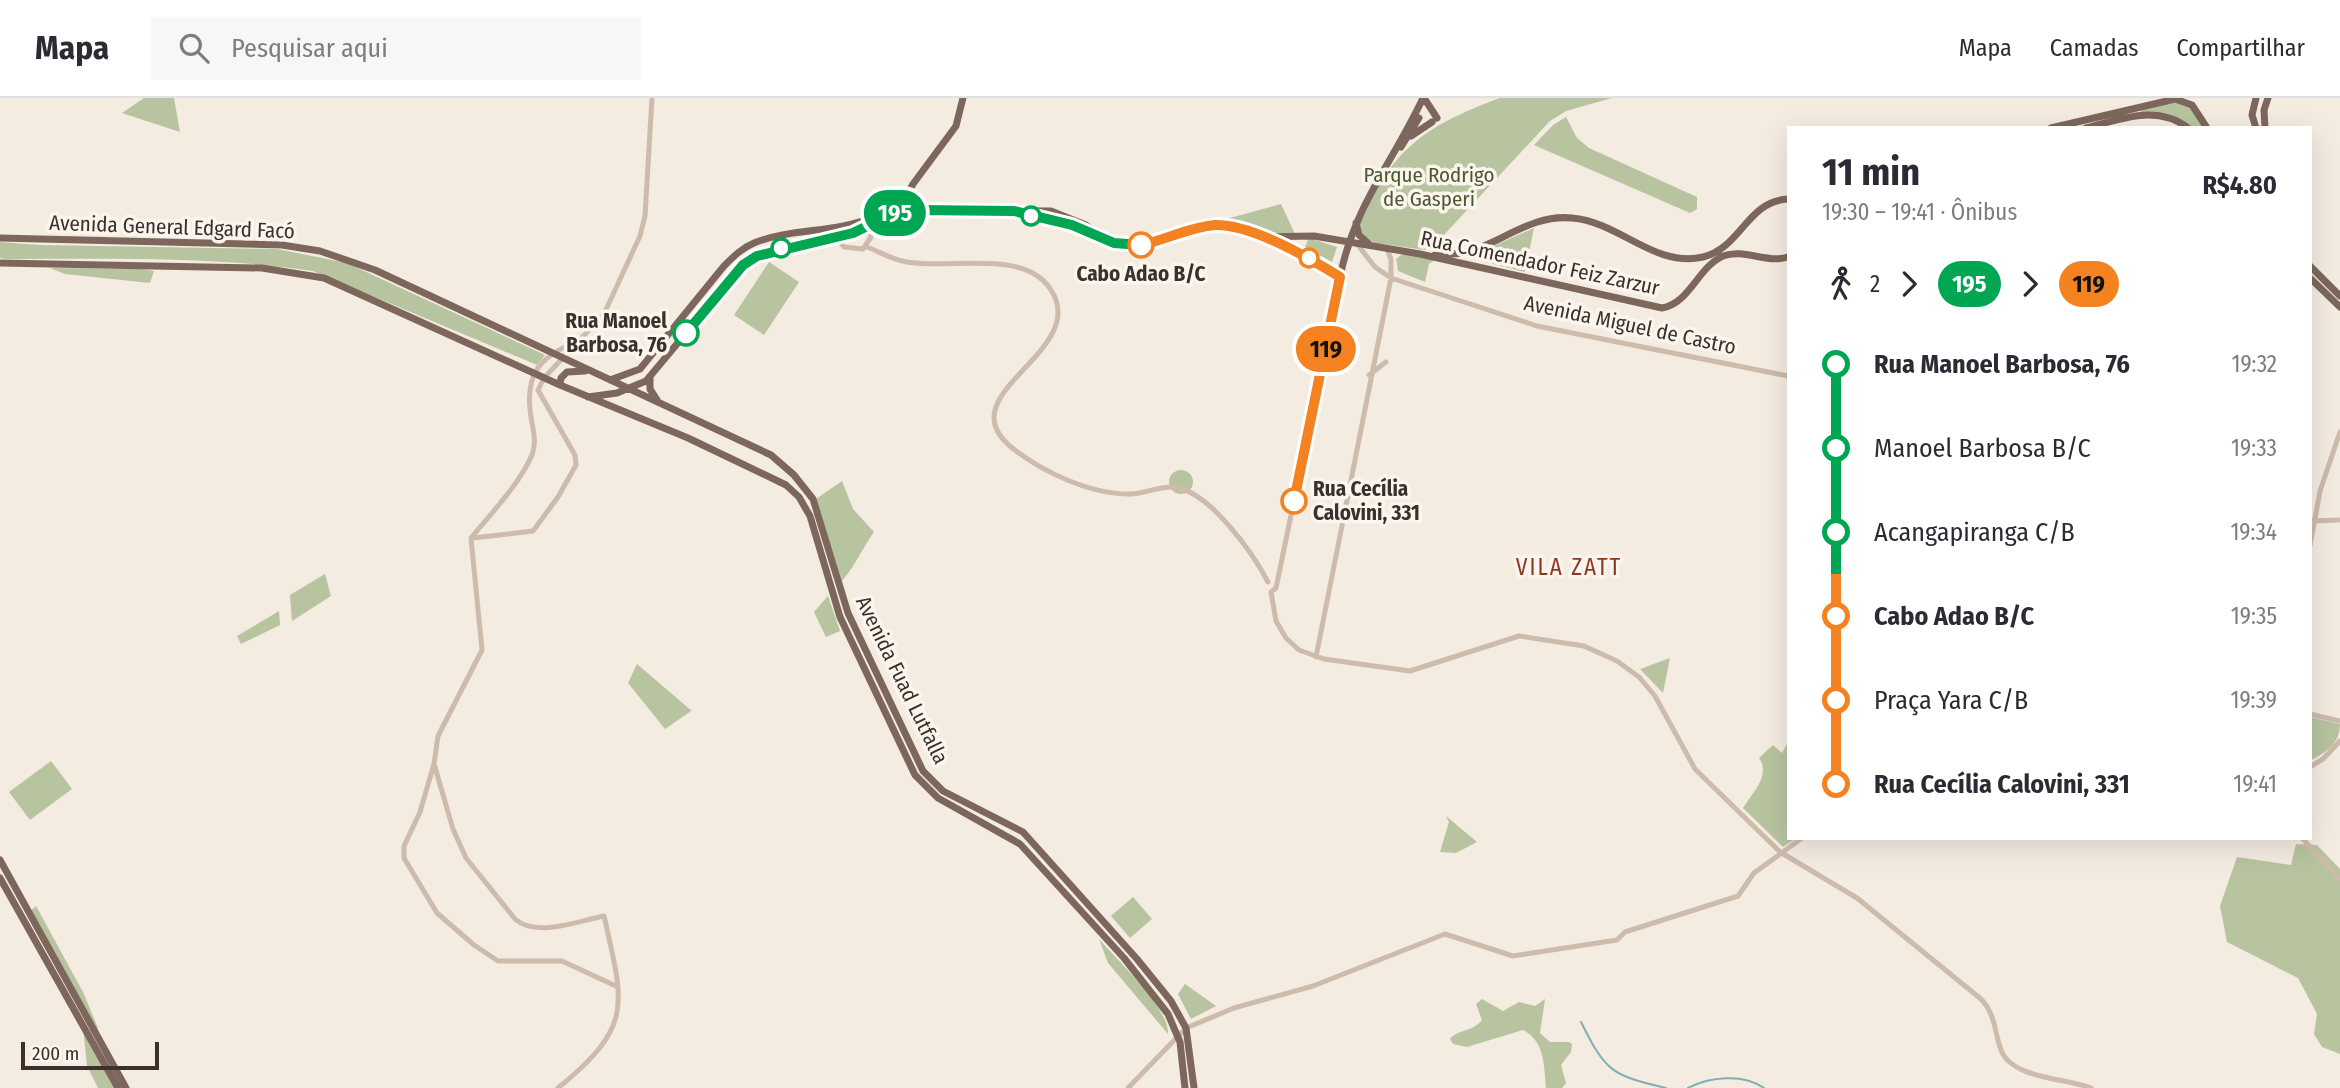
<!DOCTYPE html>
<html lang="pt">
<head>
<meta charset="utf-8">
<style>
	:root { --surface:#fff; --page:#f7f7f7; --text:#2b2b33; --muted:#7c7c81; --line:#e1e1e2 }
	body { margin:0; font-family:"Fira Sans Condensed",sans-serif; background:var(--page); color:var(--text); height:100vh; display:flex; flex-direction:column; font-size:26px; white-space:nowrap }
	* { box-sizing:border-box; margin:0 }
	p { font-size:23px; color:var(--muted) }
	.icon { flex:none; width:38px; height:38px; fill:none; stroke:currentColor; stroke-width:2; stroke-linecap:round; stroke-linejoin:round }
	.map { position:relative; flex:1; overflow:hidden }
	.details { position:absolute; left:1787px; top:28px; width:525px; height:714px; display:flex; flex-direction:column; background:var(--surface); border-radius:0px; box-shadow:0 7px 28px #0002 }
	.details>* { flex:none }
	.badge { padding:0 14px; border-radius:23px; font-size:24px; line-height:46px }
	.scale { position:absolute; left:21px; bottom:18px; width:138px; box-sizing:border-box; padding-left:7px; border:4px solid #3b302b; border-top:0; font-size:19px; line-height:24px; white-space:nowrap; color:#3b302b; -webkit-text-stroke:5px #fbf5ee; paint-order:stroke }
	.map>.badge { position:absolute; translate:-50% -50%; box-shadow:0 0 0 4px #fff }
	.legs { display:flex; align-items:center; gap:10px; height:77px; padding:0 35px; font-size:23px }
	.legs p { margin-inline-start:auto }
	.head { display:flex; align-items:center; justify-content:space-between; height:119px; padding:0 35px }
	h1 { font-size:38px; font-weight:700; line-height:52px }
	ul { padding:0 35px; list-style:none }
	li { display:flex; align-items:center; gap:24px; height:84px; font-size:26px }
	li i { display:grid; place-items:center; width:10px; height:100%; margin:0 9px; background:currentColor }
	li i::after { content:''; width:18px; height:18px; margin:-9px; border:5px solid; border-radius:50%; background:var(--surface) }
	li p { margin-inline-start:auto }
	li:first-child i { background:linear-gradient(#0000 50%,currentColor 0) }
	li:last-child i { background:linear-gradient(currentColor 50%,#0000 0) }
	header { display:flex; align-items:center; gap:42px; box-sizing:border-box; height:98px; padding:0 35px; background:var(--surface); border-bottom:2px solid var(--line) }
	header strong { font-size:33px }
	nav { display:flex; gap:38px; margin-inline-start:auto; font-size:24px }
	.search { width:490px; height:63px; background:var(--page); display:flex; align-items:center; gap:18px; box-sizing:border-box; padding:0 24px; border-radius:0px; color:var(--muted); font-size:26px }
	.map>svg:first-child { display:block }
</style>
</head>
<body>
<header>
<strong>Mapa</strong>
<div class="search"><svg class="icon" aria-label="search" viewBox="0 0 24 24"><circle cx="10" cy="10" r="6"/><path d="M15 15l6 6"/></svg>Pesquisar aqui</div>
<nav><a>Mapa</a><a>Camadas</a><a>Compartilhar</a></nav>
</header>
<div class="map">
<svg width="2340" height="990" viewBox="0 0 2340 990">
	<rect width="100%" height="100%" fill="#f4ebe1"/>
	<path fill="#b8c4a0" d="M 144,0 L 174,0 L 180,34 L 122,15 Z
		M 1500,0 L 1612,0 L 1566,13 L 1550,23 L 1442,139 L 1425,152 L 1376,145 L 1363,140 L 1359,129 C 1390,52 1424,28 1500,0 Z
		M 2172,3 L 2189,8 L 2203,30 C 2179,30 2174,13 2141,15 L 2140,10 Z
		M 1566,19 L 1577,40 L 1589,50 L 1697,99 L 1697,111 L 1690,115 L 1534,47 L 1553,27 Z
		M 1281,106 L 1295,136 L 1262,137 L 1231,124 L 1230,120 Z
		M 1534,130 L 1525,174 L 1474,161 L 1477,155 Z
		M 1312,141 L 1337,149 L 1332,164 L 1305,149 L 1308,142 Z
		M 0,144 L 40,147 L 277,151 L 347,165 L 545,257 L 537,267 L 313,173 C 212,158 107,161 5,161 L 0,160 Z
		M 1404,155 L 1436,161 L 1429,166 L 1425,184 L 1398,173 L 1396,161 Z
		M 769,164 L 799,184 L 764,237 L 734,217 Z
		M 50,170 L 142,171 L 154,173 L 150,185 L 65,176 Z
		M1169 384a12 12 0 1 1 24 0a12 12 0 1 1-24 0Z
		M 842,383 L 853,411 L 874,434 C 862,451 855,468 842,483 L 816,401 Z
		M 325,476 L 331,498 L 292,523 L 290,497 Z
		M 828,498 L 840,533 L 826,539 L 814,514 Z
		M 279,513 L 280,527 L 241,546 L 237,538 Z
		M 1670,560 L 1663,595 L 1640,571 Z
		M 637,566 L 692,613 L 691,613 L 665,631 L 628,585 Z
		M 2310,619 L 2340,626 C 2340,646 2326,654 2310,663 Z
		M 1788,644 L 1788,740 L 1797,740 L 1783,749 L 1743,710 C 1753,694 1771,677 1759,660 L 1773,647 L 1782,655 Z
		M 51,663 L 72,691 L 30,722 L 9,694 Z
		M 1446,718 L 1477,744 L 1456,755 L 1440,754 L 1449,724 Z
		M 2296,746 L 2317,747 L 2340,771 L 2340,956 L 2322,949 L 2314,936 L 2317,916 L 2298,880 L 2227,844 L 2220,808 L 2237,759 L 2291,767 Z
		M 1133,799 L 1152,821 L 1130,840 L 1111,818 Z
		M 36,808 L 83,894 L 98,930 L 95,932 L 29,814 Z
		M 1099,841 C 1116,861 1170,911 1168,936 L 1108,865 Z
		M 1185,886 L 1216,908 L 1191,921 L 1178,896 Z
		M 1482,901 L 1503,913 L 1519,904 L 1535,908 L 1545,901 L 1540,935 L 1550,944 L 1569,944 L 1572,946 L 1571,954 L 1561,967 L 1566,985 L 1562,990 L 1546,990 C 1544,968 1545,943 1523,932 L 1467,949 L 1453,946 L 1450,941 C 1458,931 1473,934 1482,922 L 1476,906 Z
		M 83,929 L 118,990 L 98,990 L 87,968 Z"/>
	<g fill="none" stroke-linecap="round" stroke-linejoin="round">
		<path stroke="#7fb0b2" stroke-width="2" d="M 1581,924 C 1606,974 1611,977 1666,990
			M 1688,990 C 1709,979 1743,975 1764,990"/>
		<path stroke="#cdbbac" stroke-width="5" d="M 836,139 L 844,149 L 863,151 L 871,139 L 867,125
			M 1357,146 L 1375,169 L 1391,180 L 1537,228 L 1788,278
			M 867,149 C 880,154 893,162 907,164 C 949,172 1025,150 1051,192 C 1091,254 946,295 1011,349 C 1042,374 1091,397 1132,396 C 1147,395 1165,386 1179,390 C 1212,398 1253,455 1268,484
			M 1369,277 L 1386,264
			M 538,292 L 544,280 L 604,216 L 640,138 L 645,118 L 652,0
			M 2310,423 L 2340,422
			M 473,440 L 533,433 L 558,399 L 576,367 L 575,357 L 538,292
			M 2310,448 L 2320,393 L 2340,334
			M 1271,494 L 1276,523 L 1286,540 L 1299,552 L 1324,561 L 1410,573 L 1519,538 L 1584,548 L 1617,563 L 1639,579 L 1655,598 L 1695,671 L 1780,754 L 1857,800 L 1981,901 C 1996,917 1994,933 2001,952 C 2012,981 2066,980 2091,990
			M 1271,494 L 1276,490 L 1340,179
			M 1316,559 L 1391,180 L 1391,161 L 1387,151
			M 2310,616 L 2340,623
			M 434,666 L 420,714 L 404,748 L 404,760 L 437,815 L 474,847 L 498,863 L 562,863 L 618,889
			M 2310,669 L 2323,661 L 2340,643
			M 2302,740 L 2340,781
			M 558,990 C 634,928 624,907 604,818 C 579,823 536,840 515,821 L 466,760 L 453,731 L 434,666 L 438,638 L 482,552 L 471,440 C 491,415 519,387 532,357 C 537,344 533,332 531,319 C 524,275 540,258 580,242
			M 1128,990 L 1186,930 L 1234,910 L 1313,888 L 1445,836 L 1513,858 L 1617,842 L 1625,834 L 1738,798 L 1754,775 L 1802,740"/>
		<path stroke="#7d675c" stroke-width="7" d="M 1426,3 L 1437,20
			M 2051,30 L 2175,1 L 2192,7 L 2207,30
			M 2086,30 C 2120,21 2157,6 2188,30
			M 2256,30 L 2252,17 L 2256,0
			M 2265,30 L 2264,12 L 2268,0
			M 1411,38 L 1432,24
			M 1401,49 L 1419,20
			M 899,111 L 913,86 L 956,28 L 963,0
			M 1015,113 L 1066,126 L 1122,147 L 1142,147 L 1204,129 L 1226,128 L 1293,151 L 1340,179 C 1354,108 1393,64 1423,0
			M 1356,125 L 1359,137 L 1369,146
			M 1260,139 L 1314,138 L 1420,156 L 1662,210 C 1690,205 1698,169 1723,158 C 1744,150 1767,166 1788,159
			M 0,140 L 282,147 L 320,153 L 375,172 L 771,357 L 794,377 L 813,401 L 848,515 L 923,673 L 943,693 L 1023,734 L 1137,861 L 1171,903 L 1186,930 L 1194,990
			M 1435,157 C 1445,155 1456,157 1467,154 C 1503,144 1532,116 1572,120 C 1620,124 1654,170 1703,159 C 1741,150 1747,103 1788,101
			M 0,165 L 262,170 L 324,180 L 560,287 L 688,340 L 786,387 L 799,399 L 810,418 L 840,519 L 915,677 L 938,700 L 1020,746 L 1124,860 L 1168,916 L 1180,944 L 1185,990
			M 2310,168 L 2340,198
			M 2310,180 L 2340,209
			M 650,279 L 650,291 L 657,302
			M 610,282 L 640,271 L 724,168 C 734,158 742,150 754,145 C 791,130 834,135 871,120 C 886,114 899,103 916,112
			M 560,287 L 561,280 L 567,274 L 585,273
			M 588,299 L 617,295 L 646,283 L 743,167 L 778,151 L 854,135 L 892,116 L 916,112 L 1051,113 L 1086,127 L 1104,140
			M 0,762 L 126,990
			M 0,780 L 118,990"/>
	</g>
	<g fill="none" stroke-linecap="round" stroke-linejoin="round">
		<defs>
			<path id="line-1" d="M 686,235 L 743,167 L 757,158 L 853,135 L 892,116 L 916,112 L 1014,113 L 1072,127 L 1114,145 L 1141,147"/>
			<path id="line-2" d="M 1141,147 C 1165,142 1190,129 1215,127 C 1252,126 1309,160 1340,179 L 1294,403"/>
		</defs>
		<use href="#line-1" stroke="#fff" stroke-width="16"/>
		<use href="#line-2" stroke="#fff" stroke-width="16"/>
		<use href="#line-1" stroke="#00a651" stroke-width="10"/>
		<use href="#line-2" stroke="#f58220" stroke-width="10"/>
	</g>
	<g fill="#fff" stroke="#00a651" stroke-width="3.5">
		<circle cx="1031" cy="118" r="9"/>
		<circle cx="781" cy="150" r="9"/>
		<circle cx="686" cy="235" r="12"/>
	</g>
	<g fill="#fff" stroke="#f58220" stroke-width="3.5">
		<circle cx="1141" cy="147" r="12"/>
		<circle cx="1309" cy="160" r="9"/>
		<circle cx="1294" cy="403" r="12"/>
	</g>
	<g text-anchor="middle" stroke-width="7" stroke-linejoin="round" paint-order="stroke">
		<g font-size="21" fill="#4a5a2e" stroke="#fbf5ee">
			<text x="1429" y="84">Parque Rodrigo<tspan x="1429" dy="24">de Gasperi</tspan></text>
		</g>
		<g font-size="21" fill="#3b302b" stroke="#fbf5ee">
			<text transform="translate(172 129) rotate(2)" y="7">Avenida General Edgard Facó</text>
			<text transform="translate(1540 165) rotate(12)" y="7">Rua Comendador Feiz Zarzur</text>
			<text transform="translate(1630 227) rotate(12)" y="7">Avenida Miguel de Castro</text>
			<text transform="translate(902 582) rotate(64)" y="7">Avenida Fuad Lutfalla</text>
		</g>
		<g font-size="21" font-weight="bold" fill="#3b302b" stroke="#fbf5ee">
			<text x="1141" y="183">Cabo Adao B/C</text>
			<text x="667" y="230" text-anchor="end">Rua Manoel<tspan x="667" dy="24">Barbosa, 76</tspan></text>
			<text x="1313" y="398" text-anchor="start">Rua Cecília<tspan x="1313" dy="24">Calovini, 331</tspan></text>
		</g>
		<g font-size="23" letter-spacing="2" fill="#8c3b22" stroke="#fbf5ee">
			<text x="1569" y="477">VILA ZATT</text>
		</g>
	</g>
</svg>
<div class="scale">200 m</div>
<b class="badge" style="left:895px;top:115px;background:#00a651;color:#fff">195</b>
<b class="badge" style="left:1326px;top:251px;background:#f58220;color:#111">119</b>
<section class="details">
<div class="head"><div><h1>11 min</h1><p>19:30 – 19:41 · Ônibus</p></div><b>R$4.80</b></div>
<div class="legs"><svg class="icon" aria-label="walk" viewBox="0 0 24 24"><circle cx="13" cy="4" r="2"/><path d="M13 8l-2 6 4 7M11 14l-3 7M7 12l3-4h3l4 4"/></svg>2<svg class="icon" aria-label="forward" viewBox="0 0 24 24"><path d="M9 5l7 7-7 7"/></svg><b class="badge" style="background:#00a651;color:#fff">195</b><svg class="icon" aria-label="forward" viewBox="0 0 24 24"><path d="M9 5l7 7-7 7"/></svg><b class="badge" style="background:#f58220;color:#111">119</b></div>
<ul>
<li><i style="color:#00a651"></i><b>Rua Manoel Barbosa, 76</b><p>19:32</p></li>
<li><i style="color:#00a651"></i><span>Manoel Barbosa B/C</span><p>19:33</p></li>
<li><i style="color:#00a651"></i><span>Acangapiranga C/B</span><p>19:34</p></li>
<li><i style="color:#f58220"></i><b>Cabo Adao B/C</b><p>19:35</p></li>
<li><i style="color:#f58220"></i><span>Praça Yara C/B</span><p>19:39</p></li>
<li><i style="color:#f58220"></i><b>Rua Cecília Calovini, 331</b><p>19:41</p></li>
</ul>
</section>
</div>
</body>
</html>
